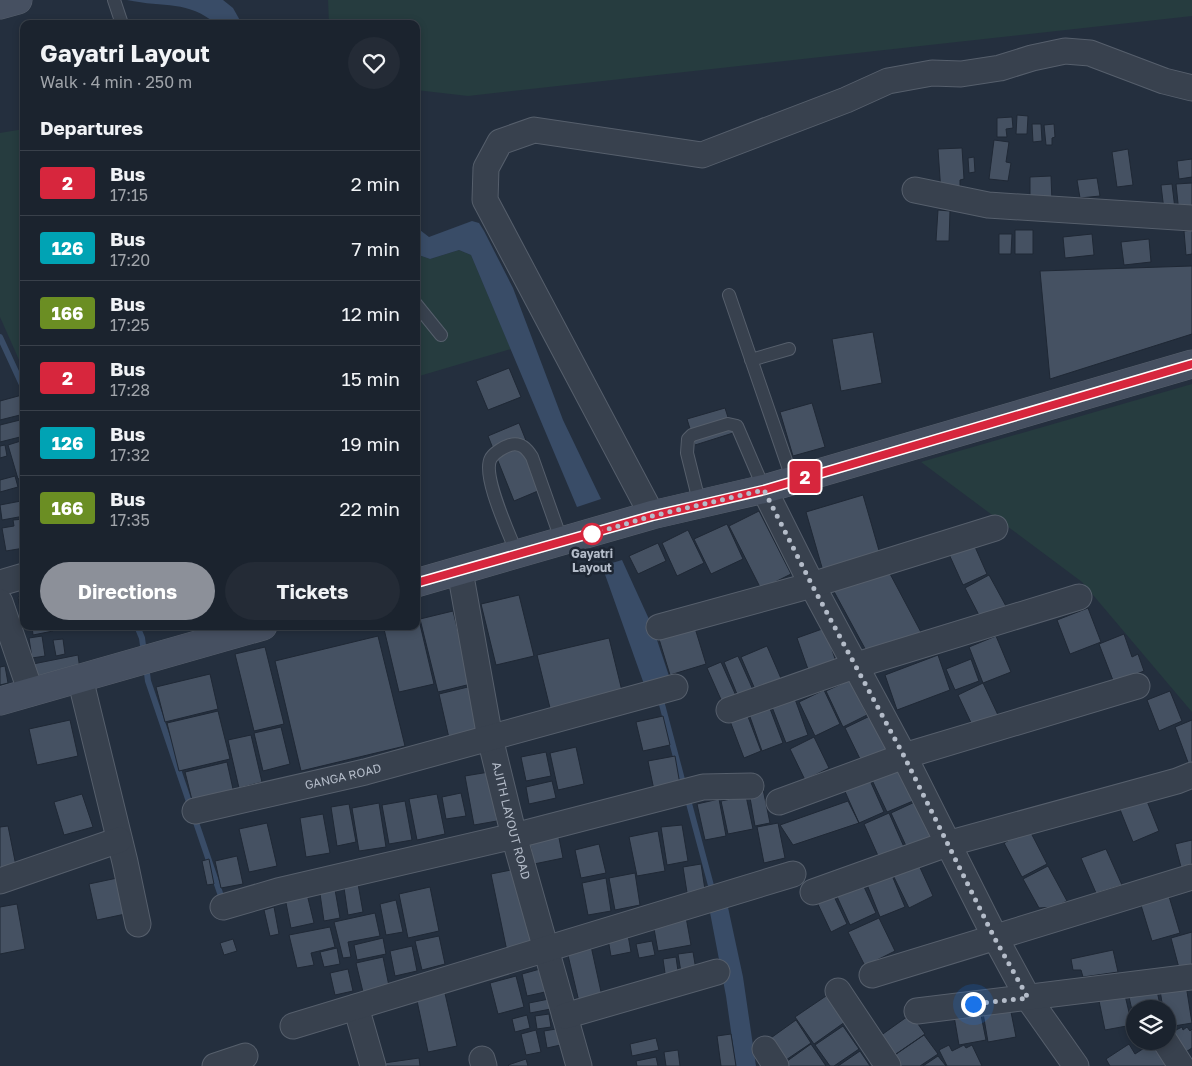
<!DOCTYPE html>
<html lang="en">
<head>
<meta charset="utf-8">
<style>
	:root { --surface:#1b232e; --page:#242b36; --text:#f1f3f6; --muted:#a0a4aa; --line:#39404a; --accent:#8c9099 }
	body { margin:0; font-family:"Golos Text",sans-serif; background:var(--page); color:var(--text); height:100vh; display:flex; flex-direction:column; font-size:19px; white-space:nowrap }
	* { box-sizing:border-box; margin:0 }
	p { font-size:16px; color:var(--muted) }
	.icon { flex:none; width:28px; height:28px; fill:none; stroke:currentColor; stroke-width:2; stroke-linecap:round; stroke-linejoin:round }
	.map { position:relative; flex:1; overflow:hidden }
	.side { position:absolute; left:20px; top:20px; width:400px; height:610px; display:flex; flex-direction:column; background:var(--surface); border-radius:10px; box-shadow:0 2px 8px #0003,0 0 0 1px var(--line) }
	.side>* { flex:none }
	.badge { padding:0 10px; border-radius:4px; font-size:18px; line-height:32px }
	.controls { position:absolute; left:1126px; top:1000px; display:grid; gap:10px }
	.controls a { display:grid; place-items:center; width:50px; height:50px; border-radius:50%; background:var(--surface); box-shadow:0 2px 8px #0003,0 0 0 1px var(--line); font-size:25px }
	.you { position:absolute; width:25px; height:25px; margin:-12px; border:4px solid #fff; border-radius:50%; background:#1a73e8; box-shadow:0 0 0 8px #1a73e833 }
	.map>.badge { position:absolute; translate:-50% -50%; box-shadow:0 0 0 2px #fff }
	h2 { padding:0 20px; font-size:19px; line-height:45px }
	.round { display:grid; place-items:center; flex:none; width:52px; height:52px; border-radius:26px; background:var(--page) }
	.overview { display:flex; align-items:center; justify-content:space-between; height:85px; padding:0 20px }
	h1 { font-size:24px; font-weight:700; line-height:38px }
	.action { display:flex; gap:10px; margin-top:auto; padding:10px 20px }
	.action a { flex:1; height:58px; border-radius:30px; background:var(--accent); color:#fff; font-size:20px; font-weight:700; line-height:58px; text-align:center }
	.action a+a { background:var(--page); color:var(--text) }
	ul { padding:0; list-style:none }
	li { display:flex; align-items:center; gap:15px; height:65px; padding:0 20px; border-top:1px solid var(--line) }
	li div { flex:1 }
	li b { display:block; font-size:19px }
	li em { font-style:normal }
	li .badge { min-width:55px; font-weight:700; text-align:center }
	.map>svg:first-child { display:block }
</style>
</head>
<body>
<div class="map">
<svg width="1192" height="1066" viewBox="0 0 1192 1066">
	<rect width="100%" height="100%" fill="#242f3e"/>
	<path fill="#263c3f" d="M 328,0 L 1192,0 L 1192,16 L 468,96 L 416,90 L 416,24 L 329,24 Z
		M 24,129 L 24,371 L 0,317 L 0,133 Z
		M 459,250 L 471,255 L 511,349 L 416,377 L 416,254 L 430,259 Z
		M 1192,384 L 1192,712 L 1082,582 L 921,462 Z"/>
	<path fill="#394c67" d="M 127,0 L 223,0 L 233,8 L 242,24 L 216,24 C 188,0 165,8 127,0 Z
		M 472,221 L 479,223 L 484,231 L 513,288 L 563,420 L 601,499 L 577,507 L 471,255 L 459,250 L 430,259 L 416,254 L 416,227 L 429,237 Z
		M 622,560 L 653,628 L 671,682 L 645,687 L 602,566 Z
		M 726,898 L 743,977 L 756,1066 L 736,1066 L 726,996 L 708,902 Z"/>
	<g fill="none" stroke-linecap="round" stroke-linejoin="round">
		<path stroke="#394c67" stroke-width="6" d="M 0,337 L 24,389
			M 137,626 L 142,638 L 144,653
			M 146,666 L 148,681 L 222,899
			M 660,697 L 684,787
			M 687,796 L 713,893"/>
	</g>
	<path fill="#455162" stroke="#1f2835" d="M 1017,115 L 1028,116 L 1027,134 L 1016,134 Z
		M 1012,117 L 1013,128 L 1006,129 L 1007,137 L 997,137 L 997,118 Z
		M 1032,124 L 1041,124 L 1042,141 L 1033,142 Z
		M 1054,124 L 1055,137 L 1052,138 L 1052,145 L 1046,145 L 1044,125 Z
		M 994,140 L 1009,142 L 1006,162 L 1011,163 L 1008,181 L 989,179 Z
		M 962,148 L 964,179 L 960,180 L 960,192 L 941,193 L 938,149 Z
		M 1128,149 L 1133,185 L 1117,187 L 1112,152 Z
		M 974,157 L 975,172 L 969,173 L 968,158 Z
		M 1192,159 L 1192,177 L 1179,179 L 1177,161 Z
		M 1051,176 L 1052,202 L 1030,203 L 1030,177 Z
		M 1097,178 L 1100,196 L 1080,198 L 1077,180 Z
		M 1192,183 L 1192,211 L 1179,213 L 1176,184 Z
		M 1172,184 L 1175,209 L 1164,210 L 1161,185 Z
		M 938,210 L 950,211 L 949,241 L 936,241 Z
		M 1015,230 L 1033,230 L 1033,254 L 1015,254 Z
		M 1192,230 L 1192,254 L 1186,255 L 1184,231 Z
		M 999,234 L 1012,234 L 1011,254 L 999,254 Z
		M 1092,234 L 1094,255 L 1065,258 L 1063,237 Z
		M 1149,239 L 1151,262 L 1124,265 L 1121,242 Z
		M 1192,266 L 1192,334 L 1050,379 L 1040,271 Z
		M 873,332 L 882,383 L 841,391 L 832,339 Z
		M 509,368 L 521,397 L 488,410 L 476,381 Z
		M 22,395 L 24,414 L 0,420 L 0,401 Z
		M 812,403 L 825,447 L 793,456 L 780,412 Z
		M 725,408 L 733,433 L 695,445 L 687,419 Z
		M 24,419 L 24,436 L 0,442 L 0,425 Z
		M 519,423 L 545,488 L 514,501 L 488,436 Z
		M 24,440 L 24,477 L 18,479 L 8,445 Z
		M 5,445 L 7,456 L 0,458 L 0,446 Z
		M 15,476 L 18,487 L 0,492 L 0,480 Z
		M 863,495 L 880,554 L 823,571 L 806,512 Z
		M 21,501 L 24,516 L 2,520 L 0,505 Z
		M 759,511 L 791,574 L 761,589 L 729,526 Z
		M 24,519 L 24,528 L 21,529 L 24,548 L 6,551 L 2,528 L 14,526 L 13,520 Z
		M 727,524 L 743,559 L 711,574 L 694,539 Z
		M 688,530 L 704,563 L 677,576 L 662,543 Z
		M 972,540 L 987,574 L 963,585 L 948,552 Z
		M 658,543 L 666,561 L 638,574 L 629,556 Z
		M 888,570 L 924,638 L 869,656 L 831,586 Z
		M 989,575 L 1007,608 L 982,621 L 965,588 Z
		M 519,595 L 534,656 L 496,665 L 481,604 Z
		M 24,596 L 24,619 L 22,619 L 18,597 Z
		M 1088,608 L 1101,642 L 1070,654 L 1057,620 Z
		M 453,611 L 471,684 L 438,692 L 420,619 Z
		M 419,620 L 434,684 L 399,692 L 384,629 L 416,626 L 416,621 Z
		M 32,626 L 52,626 L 53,631 L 33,635 Z
		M 695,628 L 706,664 L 670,675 L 659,639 Z
		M 825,628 L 837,665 L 810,675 L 797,638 Z
		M 1124,634 L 1132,657 L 1138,654 L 1144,671 L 1114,683 L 1099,644 Z
		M 42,636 L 45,656 L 32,658 L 29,638 Z
		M 378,636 L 405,746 L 301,771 L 275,661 Z
		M 996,636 L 1011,672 L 983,683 L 969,647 Z
		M 609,638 L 623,695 L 551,712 L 537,655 Z
		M 63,639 L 65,654 L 56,656 L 53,640 Z
		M 767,646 L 783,683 L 757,694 L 741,657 Z
		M 265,647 L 284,724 L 254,731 L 235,654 Z
		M 78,655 L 80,670 L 35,678 L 33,664 Z
		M 938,655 L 950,690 L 897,710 L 885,675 Z
		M 738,656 L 754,692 L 739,699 L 724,662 Z
		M 971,659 L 979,681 L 955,690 L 946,669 Z
		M 721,662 L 737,698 L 723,704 L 707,668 Z
		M 5,666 L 8,683 L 0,685 L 0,667 Z
		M 210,674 L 218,709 L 165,722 L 156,687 Z
		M 850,680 L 867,715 L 843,727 L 826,691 Z
		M 983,683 L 998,715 L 973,727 L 958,695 Z
		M 468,687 L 479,731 L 449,738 L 439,694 Z
		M 824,690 L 840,724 L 815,736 L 799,702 Z
		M 1170,691 L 1182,721 L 1159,731 L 1147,700 Z
		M 795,699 L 808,735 L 786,743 L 772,707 Z
		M 769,706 L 783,743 L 762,751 L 749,714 Z
		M 218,711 L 230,759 L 179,771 L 167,723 Z
		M 747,714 L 761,751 L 744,758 L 730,721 Z
		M 872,715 L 889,748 L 861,761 L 845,728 Z
		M 663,716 L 670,745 L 643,751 L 636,722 Z
		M 70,720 L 78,756 L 37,765 L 29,729 Z
		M 1192,720 L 1192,763 L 1189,765 L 1175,727 Z
		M 281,727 L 290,764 L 263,771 L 254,733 Z
		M 251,735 L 262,782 L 239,788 L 228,740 Z
		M 814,737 L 829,768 L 805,780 L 790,749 Z
		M 576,747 L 584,784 L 558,790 L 550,753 Z
		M 546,752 L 551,776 L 526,781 L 521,757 Z
		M 675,756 L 681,790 L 655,795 L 648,761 Z
		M 227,762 L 235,798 L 194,808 L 185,772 Z
		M 899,768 L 913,801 L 887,812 L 872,780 Z
		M 489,772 L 497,821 L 474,825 L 465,776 Z
		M 868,776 L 884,812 L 859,823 L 843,787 Z
		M 552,781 L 556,798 L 529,804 L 526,787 Z
		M 763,789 L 770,823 L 755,826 L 749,792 Z
		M 461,793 L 466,816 L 446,819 L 442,797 Z
		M 82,794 L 93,827 L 64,835 L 54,802 Z
		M 437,794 L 445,834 L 417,840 L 409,799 Z
		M 746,796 L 753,829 L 728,834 L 721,801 Z
		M 1145,796 L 1159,831 L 1133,842 L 1119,807 Z
		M 719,799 L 726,836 L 705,840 L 697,804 Z
		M 405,801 L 412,840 L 389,844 L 382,805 Z
		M 848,801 L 859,823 L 793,845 L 780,825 Z
		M 917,801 L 933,836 L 907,848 L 891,813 Z
		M 379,803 L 386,847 L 359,851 L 352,808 Z
		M 349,804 L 356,842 L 337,846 L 331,807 Z
		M 889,813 L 904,847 L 879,858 L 864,824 Z
		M 323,814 L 330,853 L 306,857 L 300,818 Z
		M 267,823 L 277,866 L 249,872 L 239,829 Z
		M 778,823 L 785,858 L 764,863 L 757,827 Z
		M 682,825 L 688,861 L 667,865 L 661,827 Z
		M 8,826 L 16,866 L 0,870 L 0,827 Z
		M 1029,829 L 1047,864 L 1022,877 L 1004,843 Z
		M 658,831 L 665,871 L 637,876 L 629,837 Z
		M 558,833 L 563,858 L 534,864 L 529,839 Z
		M 1192,840 L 1192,864 L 1181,867 L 1175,844 Z
		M 599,844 L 606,873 L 581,878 L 575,850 Z
		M 1106,849 L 1122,885 L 1096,893 L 1081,858 Z
		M 237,856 L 243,884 L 221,888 L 215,861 Z
		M 209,859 L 214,884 L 207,885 L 202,861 Z
		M 917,861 L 933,896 L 909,908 L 892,873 Z
		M 701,864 L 706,896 L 688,899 L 683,867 Z
		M 1048,866 L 1067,901 L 1055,907 L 1039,908 L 1023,879 Z
		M 516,869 L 533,950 L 508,956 L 491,874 Z
		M 635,873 L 640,905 L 615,910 L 609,878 Z
		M 891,873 L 905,907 L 880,917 L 866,882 Z
		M 122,877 L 130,913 L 97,920 L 89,884 Z
		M 357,878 L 363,912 L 348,915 L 343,881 Z
		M 606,878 L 611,911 L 588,915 L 582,883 Z
		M 860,878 L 876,913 L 850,925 L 834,890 Z
		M 334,884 L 340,918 L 324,921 L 319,887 Z
		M 430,887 L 439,931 L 408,938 L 399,894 Z
		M 831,890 L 847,924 L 831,932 L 815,898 Z
		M 1168,893 L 1180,933 L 1152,941 L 1140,902 Z
		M 307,894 L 314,923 L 291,928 L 285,898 Z
		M 396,900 L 403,932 L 386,935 L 380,904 Z
		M 17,904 L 25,949 L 0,954 L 0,907 Z
		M 274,907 L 279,934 L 270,936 L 264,910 Z
		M 375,913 L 380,936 L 348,942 L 351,957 L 343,958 L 334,922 Z
		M 686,917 L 691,945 L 658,951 L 653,923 Z
		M 879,918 L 895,951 L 865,966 L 848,932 Z
		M 330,927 L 335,947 L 311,953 L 314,965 L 297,968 L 289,935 Z
		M 1192,932 L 1192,965 L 1179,968 L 1171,938 Z
		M 628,935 L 631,952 L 611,956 L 608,939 Z
		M 439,936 L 445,964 L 422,970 L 415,941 Z
		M 383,938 L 386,954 L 357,960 L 354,945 Z
		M 233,939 L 237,951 L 224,955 L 220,943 Z
		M 652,941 L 655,955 L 639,958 L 636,944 Z
		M 412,946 L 417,971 L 395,976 L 390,951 Z
		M 591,946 L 603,1001 L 580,1006 L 567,951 Z
		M 337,948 L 340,964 L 324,967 L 320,952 Z
		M 1113,950 L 1118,972 L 1083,977 L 1081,970 L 1073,970 L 1071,959 Z
		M 693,952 L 696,970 L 681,972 L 678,954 Z
		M 383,957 L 389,986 L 363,992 L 356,963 Z
		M 676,957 L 679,978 L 666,980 L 663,959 Z
		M 348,969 L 353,991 L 335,995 L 330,973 Z
		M 540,969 L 545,992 L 527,996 L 522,974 Z
		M 516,976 L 524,1007 L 498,1014 L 490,983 Z
		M 1186,985 L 1192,1023 L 1168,1027 L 1168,1009 L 1163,1009 L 1160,990 Z
		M 444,989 L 457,1046 L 428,1052 L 416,996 Z
		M 1124,991 L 1132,1025 L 1105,1030 L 1098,996 Z
		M 1157,991 L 1161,1009 L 1135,1009 L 1135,1023 L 1129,997 Z
		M 826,996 L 845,1022 L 814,1044 L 795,1017 Z
		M 554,998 L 556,1008 L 530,1013 L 529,1003 Z
		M 1009,1002 L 1016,1037 L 988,1042 L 982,1007 Z
		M 979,1005 L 986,1040 L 959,1045 L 953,1010 Z
		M 549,1014 L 551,1027 L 537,1029 L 535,1016 Z
		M 911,1014 L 925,1034 L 893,1056 L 880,1036 Z
		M 527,1015 L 530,1028 L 515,1032 L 512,1019 Z
		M 796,1020 L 811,1043 L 783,1062 L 768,1040 Z
		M 843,1026 L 859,1049 L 834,1066 L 830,1066 L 815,1045 Z
		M 1182,1027 L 1183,1030 L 1187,1027 L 1190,1031 L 1192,1029 L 1192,1048 L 1178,1057 L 1168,1034 Z
		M 562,1028 L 565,1044 L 547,1048 L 544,1031 Z
		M 536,1030 L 541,1052 L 526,1055 L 521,1034 Z
		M 731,1034 L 736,1066 L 721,1066 L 717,1036 Z
		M 924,1035 L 938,1054 L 920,1066 L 898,1066 L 892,1057 Z
		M 656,1038 L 659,1050 L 632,1056 L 630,1044 Z
		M 1155,1041 L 1174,1066 L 1110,1066 L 1106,1059 L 1129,1044 L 1135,1054 Z
		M 811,1044 L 826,1066 L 785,1066 L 783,1064 Z
		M 949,1045 L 952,1051 L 964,1045 L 966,1048 L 972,1045 L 982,1066 L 947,1066 L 939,1050 Z
		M 678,1050 L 680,1066 L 666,1066 L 664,1052 Z
		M 860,1051 L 870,1066 L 838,1066 Z
		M 938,1056 L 946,1066 L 923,1066 Z
		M 656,1057 L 658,1066 L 637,1066 L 636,1061 Z
		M 419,1058 L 420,1066 L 385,1066 L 384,1063 Z
		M 526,1059 L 528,1066 L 509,1066 L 508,1065 Z"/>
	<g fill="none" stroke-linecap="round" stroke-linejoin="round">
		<defs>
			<path id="lane" d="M 114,0 L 122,24
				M 729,295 L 793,481
				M 416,304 L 441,335
				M 751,360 L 789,349
				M 700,505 L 687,453 L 688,439 L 692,435 L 728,424 L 737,426 L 764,489
				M 517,554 C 510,535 481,475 491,458 C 495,452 504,447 510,445 C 521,442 527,449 532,457 L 562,542"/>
			<g id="street">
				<path d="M 915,190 L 988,205 L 1192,218"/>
				<path d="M 764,489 L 812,585 L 904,756 L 995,937 L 1028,998 L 1076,1066"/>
				<path d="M 652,515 L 485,200 L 486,168 L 500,142 L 534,130 L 702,155 L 846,100 L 888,81 L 932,73 L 961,74 L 1000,68 L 1032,58 L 1065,51 L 1090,53 L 1164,81 L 1192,88"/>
				<path id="s1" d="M 460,571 L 490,738 L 514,836 L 579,1066"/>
				<path d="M 0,583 L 24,576"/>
				<path d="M 0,602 L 31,693"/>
				<path d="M 659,627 L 812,585 L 995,528"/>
				<path d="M 80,678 L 125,862 L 138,924"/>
				<path d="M 729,710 L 857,665 L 1079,597"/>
				<path d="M 779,802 L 904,756 L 1137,686"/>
				<path id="s2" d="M 195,811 L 365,772 L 675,687"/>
				<path d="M 0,881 L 119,840"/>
				<path d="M 813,892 L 947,844 L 1177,781 L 1192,775"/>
				<path d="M 223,907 L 278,891 L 514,836 L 703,787 L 751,786"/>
				<path d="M 872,975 L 1192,877"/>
				<path d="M 838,991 L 888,1066"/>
				<path d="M 356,1007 L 373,1066"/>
				<path d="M 917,1011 L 1192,977"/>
				<path d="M 565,1016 L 717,972"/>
				<path d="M 293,1026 L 793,874"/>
				<path d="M 1165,1041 L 1181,1066"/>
				<path d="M 765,1049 L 776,1066"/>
				<path d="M 482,1059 L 484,1066"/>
				<path d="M 215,1066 L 245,1056"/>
			</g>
			<path id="secondary" d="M 0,5 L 18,0
				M 416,583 L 652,515 L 764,489 L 1192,364
				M 0,701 L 263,626"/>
		</defs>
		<use href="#lane" stroke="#565f6c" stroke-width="14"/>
		<use href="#street" stroke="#565f6c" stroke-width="27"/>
		<use href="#secondary" stroke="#565f6c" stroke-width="29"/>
		<use href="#lane" stroke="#38414e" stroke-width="12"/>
		<use href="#street" stroke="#38414e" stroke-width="25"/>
		<use href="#secondary" stroke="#465061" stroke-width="28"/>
	</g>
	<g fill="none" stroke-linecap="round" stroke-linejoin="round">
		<defs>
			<path id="line" d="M 416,583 L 652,516 L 764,490 L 1192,364"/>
		</defs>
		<use href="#line" stroke="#fff" stroke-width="11"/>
		<use href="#line" stroke="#d7263d" stroke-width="8"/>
		<path stroke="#b4bcc9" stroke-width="5" stroke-dasharray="0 9" d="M 592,534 L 652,516 L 764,490 L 812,585 L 904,756 L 994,937 L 1028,998 L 973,1004"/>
	</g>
	<circle fill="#fff" stroke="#d7263d" stroke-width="2.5" cx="592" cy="534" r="10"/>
	<g text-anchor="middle" stroke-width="5" stroke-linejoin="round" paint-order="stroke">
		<g font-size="12" font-weight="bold" fill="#b4bcc9" stroke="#1d2633">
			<text x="592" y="558">Gayatri<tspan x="592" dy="14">Layout</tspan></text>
		</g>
		<g font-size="12" fill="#b4bcc9" stroke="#1d2633">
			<text dy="4" stroke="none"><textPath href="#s2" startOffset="152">GANGA ROAD</textPath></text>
			<text dy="4" stroke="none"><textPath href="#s1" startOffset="255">AJITH LAYOUT ROAD</textPath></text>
		</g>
	</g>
</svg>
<div class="controls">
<a><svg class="icon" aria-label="layers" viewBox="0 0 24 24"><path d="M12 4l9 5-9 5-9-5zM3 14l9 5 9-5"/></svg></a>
</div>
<div class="you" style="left:973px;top:1004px"></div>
<b class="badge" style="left:805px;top:477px;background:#d7263d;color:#fff">2</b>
<section class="side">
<div class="overview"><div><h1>Gayatri Layout</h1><p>Walk · 4 min · 250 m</p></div><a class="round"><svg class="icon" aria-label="heart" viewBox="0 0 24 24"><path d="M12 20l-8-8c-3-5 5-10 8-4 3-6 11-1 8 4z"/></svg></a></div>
<h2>Departures</h2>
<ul>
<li><span class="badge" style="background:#d7263d;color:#fff">2</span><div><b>Bus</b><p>17:15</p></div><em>2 min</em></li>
<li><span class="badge" style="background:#00a3b4;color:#fff">126</span><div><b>Bus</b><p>17:20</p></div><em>7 min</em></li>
<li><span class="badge" style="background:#6b8e23;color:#fff">166</span><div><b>Bus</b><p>17:25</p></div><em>12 min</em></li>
<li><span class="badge" style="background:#d7263d;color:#fff">2</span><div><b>Bus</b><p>17:28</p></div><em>15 min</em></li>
<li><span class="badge" style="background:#00a3b4;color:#fff">126</span><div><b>Bus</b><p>17:32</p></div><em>19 min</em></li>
<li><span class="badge" style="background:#6b8e23;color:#fff">166</span><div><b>Bus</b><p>17:35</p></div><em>22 min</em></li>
</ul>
<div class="action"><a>Directions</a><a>Tickets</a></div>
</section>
</div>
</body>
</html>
